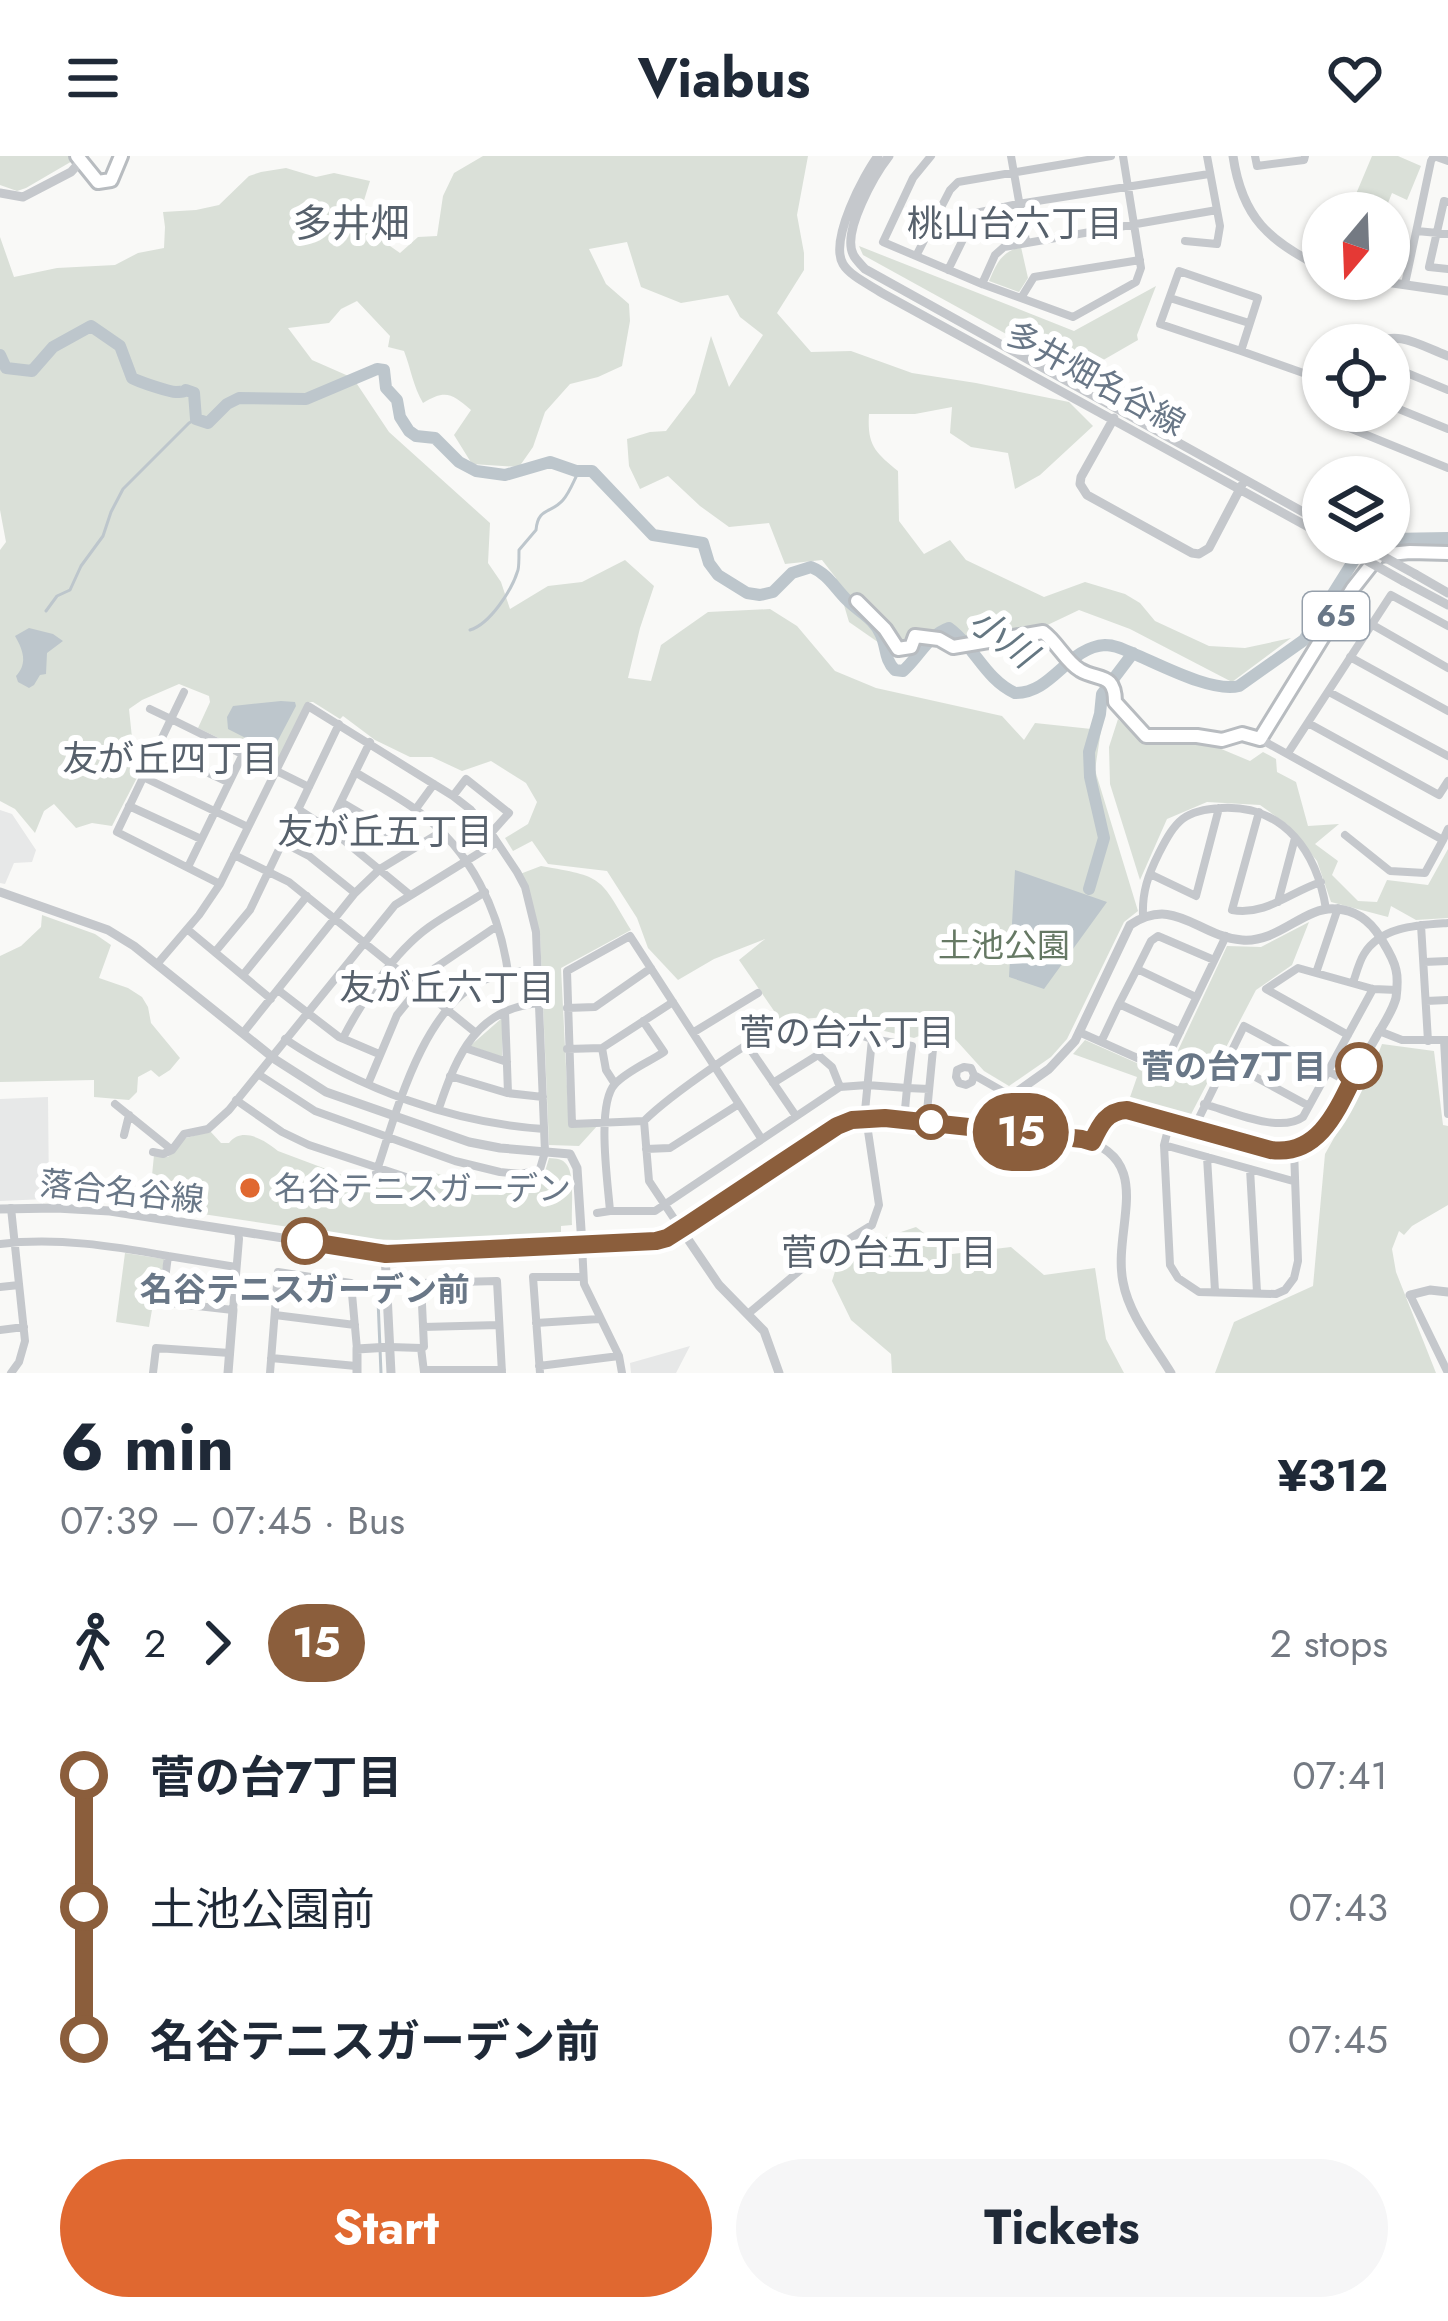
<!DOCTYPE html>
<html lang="en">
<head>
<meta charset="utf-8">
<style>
	:root { --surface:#fff; --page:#f6f6f7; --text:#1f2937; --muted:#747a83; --accent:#e06830 }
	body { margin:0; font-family:Jost,"Noto Sans JP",sans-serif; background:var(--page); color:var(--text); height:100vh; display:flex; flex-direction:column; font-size:45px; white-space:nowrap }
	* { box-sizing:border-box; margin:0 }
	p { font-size:39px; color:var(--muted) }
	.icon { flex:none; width:66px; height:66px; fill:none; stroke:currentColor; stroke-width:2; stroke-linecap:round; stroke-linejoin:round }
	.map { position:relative; height:1217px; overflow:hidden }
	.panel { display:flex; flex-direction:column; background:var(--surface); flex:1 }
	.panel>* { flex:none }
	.badge { padding:0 24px; border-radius:39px; font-size:42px; line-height:78px }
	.needle { width:78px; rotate:199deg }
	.tools { position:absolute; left:1302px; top:36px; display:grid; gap:24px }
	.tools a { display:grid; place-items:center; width:108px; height:108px; border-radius:50%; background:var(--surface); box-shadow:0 3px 9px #0004; font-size:60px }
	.map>.badge { position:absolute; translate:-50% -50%; box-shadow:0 0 0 6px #fff }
	.legs { display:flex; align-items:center; gap:18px; height:132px; padding:0 60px; font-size:39px }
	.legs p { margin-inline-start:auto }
	.headline { display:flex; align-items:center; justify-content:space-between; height:204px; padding:0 60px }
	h1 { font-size:66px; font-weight:700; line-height:90px }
	.action { display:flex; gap:24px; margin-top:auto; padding:24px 60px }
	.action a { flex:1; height:138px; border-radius:72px; background:var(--accent); color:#fff; font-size:48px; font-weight:700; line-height:138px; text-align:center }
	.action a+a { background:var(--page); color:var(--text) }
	ul { padding:0 60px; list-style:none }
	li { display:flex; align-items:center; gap:42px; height:132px; font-size:45px }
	li i { display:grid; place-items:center; width:18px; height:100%; margin:0 15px; background:currentColor }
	li i::after { content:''; width:30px; height:30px; margin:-15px; border:9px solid; border-radius:50%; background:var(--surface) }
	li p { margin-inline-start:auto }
	li:first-child i { background:linear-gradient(#0000 50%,currentColor 0) }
	li:last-child i { background:linear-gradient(currentColor 50%,#0000 0) }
	header { display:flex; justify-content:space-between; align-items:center; height:156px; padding:0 60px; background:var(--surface); font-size:54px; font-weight:700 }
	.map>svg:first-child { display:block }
</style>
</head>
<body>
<header><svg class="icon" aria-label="menu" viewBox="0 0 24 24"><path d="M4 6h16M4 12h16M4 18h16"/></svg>Viabus<svg class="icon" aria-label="heart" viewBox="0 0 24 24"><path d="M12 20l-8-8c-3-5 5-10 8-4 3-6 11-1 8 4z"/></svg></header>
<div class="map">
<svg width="1448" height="1217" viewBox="0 0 1448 1217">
	<rect width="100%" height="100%" fill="#f9f9f7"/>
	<path fill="#e7e8e8" d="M 0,654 L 12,658 L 36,694 L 32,706 L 14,707 L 5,728 L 0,727 Z
		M 48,941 L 49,1039 L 46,1043 L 0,1045 L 0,943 Z
		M 690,1190 L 676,1217 L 631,1217 L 630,1207 Z"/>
	<path fill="#dae0d8" d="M 0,0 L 73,0 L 74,4 L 26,32 L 17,35 L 0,29 Z
		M 483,0 L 808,0 L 797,59 L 804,97 L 804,114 L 777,157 L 811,196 L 851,195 L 912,217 L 976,227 L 1069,246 L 1093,270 L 1040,319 L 1015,333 L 1008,297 L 971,291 L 950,277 L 952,251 L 915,258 L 869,258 C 867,289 875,296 898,315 L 899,365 L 924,398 L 950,384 L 966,404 L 1044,441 L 1085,426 L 1125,438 L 1140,447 L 1155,465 L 1209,490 L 1245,492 L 1291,482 L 1232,526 L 1130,473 L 1079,454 L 1037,474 L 995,476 L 933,487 L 895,498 L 849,466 L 836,422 L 822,404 L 785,408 L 769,367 L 729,371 L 700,350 L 668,320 L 640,333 L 629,310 L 627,283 L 650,276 L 666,275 L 695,237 L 711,180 L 729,231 L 763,179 L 740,161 L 728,139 L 681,147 L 641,131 L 627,86 L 589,93 L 606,128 L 629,148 L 630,165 L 622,210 L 598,221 L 570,228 L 545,256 L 533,291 L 519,311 L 472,308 L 454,279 L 471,254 C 452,238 446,233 423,247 C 413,230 411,213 404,195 L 388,191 L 390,180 L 357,145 L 341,153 L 329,167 L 288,172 L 312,204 L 353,222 L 389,276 L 490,367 L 488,407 L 501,426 L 510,453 L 548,430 L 582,426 L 625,404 L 654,430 L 640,472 L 628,522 L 651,525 L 661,489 L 708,456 L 770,453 L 797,470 L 835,515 L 876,532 L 1002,560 L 1024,584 L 1035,567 L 1101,574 L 1095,614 L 1138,755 L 1124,766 L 1067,883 L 1051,901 L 1009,930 L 984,915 L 946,873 C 937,879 924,877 914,882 L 825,861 L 781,865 L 739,804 L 765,783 L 714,803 L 678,824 L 648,792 L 637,762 L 607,715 L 548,708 L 532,685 L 513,695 L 505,682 L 528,668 L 537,646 L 526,627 L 491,605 L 462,615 L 432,601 L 410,601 L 375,584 L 343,560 L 340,563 L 313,546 L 307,546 L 278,606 L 272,608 L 198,572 L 210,546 L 209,540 L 179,528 L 142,544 L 129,553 L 134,601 L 143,610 L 112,670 L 92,667 L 76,672 L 54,648 L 44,655 L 35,677 L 15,653 L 0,645 L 0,394 L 6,386 L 0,354 L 0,81 L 14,121 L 57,112 L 115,109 L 138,97 L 164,92 L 165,71 L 163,56 L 196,54 L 219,49 L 249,20 L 261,16 L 286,12 L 316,21 L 334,17 L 370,25 L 357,67 L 400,97 L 418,81 L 437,80 L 443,40 L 454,17 Z
		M 1372,0 L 1398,0 L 1421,10 L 1407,44 L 1392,37 L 1384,57 L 1348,57 Z
		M 859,90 L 1074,175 L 1156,130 L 1137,179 L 1138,184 L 1079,218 L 863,99 Z
		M 1021,91 L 1028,122 L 1019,136 L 989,125 C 997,107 1001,96 1021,91 Z
		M 1118,563 L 1141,585 L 1207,587 L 1250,605 L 1263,596 L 1276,603 L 1277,616 L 1296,626 L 1308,670 L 1339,668 L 1315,688 L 1338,705 L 1332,719 L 1358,745 L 1377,746 L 1387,724 L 1428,729 L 1448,693 L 1448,762 L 1416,764 L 1391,750 L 1388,761 L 1331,746 L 1317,705 L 1288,669 L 1260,649 L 1207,646 L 1167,663 L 1140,724 L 1110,628 L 1109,591 Z
		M 541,710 C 604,721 599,720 631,774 L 561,812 L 569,970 L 598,969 L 579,990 L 549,989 L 540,778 L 520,718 Z
		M 42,759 L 95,778 L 111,789 L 99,822 L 128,832 L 142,841 L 148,851 L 151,867 L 180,902 L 170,914 L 159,921 L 151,914 L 138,921 L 137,936 L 129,944 L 94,941 L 94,924 L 0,926 L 0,800 L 21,790 L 41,771 Z
		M 1309,766 L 1292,809 L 1256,834 L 1187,966 L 1128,947 L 1137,921 L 1073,898 L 1085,884 L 1166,920 L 1227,790 L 1261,791 Z
		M 502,862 L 502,901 L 470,890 Z
		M 1382,888 L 1434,895 L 1443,969 L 1448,970 L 1448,1049 L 1412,1070 L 1404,1079 L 1399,1075 L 1392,1093 L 1396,1116 L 1436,1217 L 1215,1217 L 1234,1166 L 1313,1130 L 1325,998 L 1371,916 Z
		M 210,975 L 221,987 L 229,987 C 242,970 265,984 278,995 L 374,1031 L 382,1018 L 426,1031 L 432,1016 L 485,1032 L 539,1036 L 549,1002 C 557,1003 562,1002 567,1009 C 575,1019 571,1056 572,1069 L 561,1070 L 561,1080 L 445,1085 L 355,1083 L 315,1075 L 149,1050 L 154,999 L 168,1001 L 183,983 Z
		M 916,1071 L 952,1098 L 1011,1091 L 1044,1119 L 1095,1112 L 1106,1183 L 1124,1217 L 892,1217 L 891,1198 L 851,1164 L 832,1125 L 841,1096 Z
		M 125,1097 L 164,1103 L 158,1143 L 153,1148 L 149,1171 L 116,1166 Z"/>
	<path fill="#bdc6cc" d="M 29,472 L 53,478 L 63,485 L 47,497 L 46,518 L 40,519 L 34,529 L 29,532 L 18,526 L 16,520 C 28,507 23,494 15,480 Z
		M 281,545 L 295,546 L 296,550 L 275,590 L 267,593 L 228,573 L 227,561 L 233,550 Z
		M 1015,714 L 1107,746 L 1044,833 L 1009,821 Z"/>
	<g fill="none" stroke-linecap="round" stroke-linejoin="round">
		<path stroke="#bdc6cc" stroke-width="3" d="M 46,455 L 57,440 L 70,434 L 81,410 L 103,380 L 111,356 L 123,333 L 189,267 L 196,263
			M 470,474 C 490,468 512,434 518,414 C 519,411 519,397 519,394 L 536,374 C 538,351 551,358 563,344 C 570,336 574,324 579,315
			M 377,1119 L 381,1217"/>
		<path stroke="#bdc6cc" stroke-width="12" d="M 0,199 L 6,212 L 32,215 L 53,191 L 91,170 L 120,190 L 132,222 C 139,226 170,236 176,236 C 194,236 177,231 194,237 L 196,263 L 208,267 L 227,248 L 239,242 L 306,243 L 377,213 L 384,214 L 386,232 L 397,244 L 400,261 L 409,275 L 416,280 L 435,282 L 459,306 L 476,315 L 505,319 L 550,306 L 576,315 L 592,315 L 653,379 L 703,387 L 709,407 L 718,419 L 747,437 L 760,439 L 773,436 L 792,417 L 811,411 C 828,418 834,431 847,444 C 858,455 875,463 881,479 C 887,492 884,503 895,514 L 903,515 C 920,500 927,480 949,472 C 975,491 985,523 1015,537 C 1052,538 1068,491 1105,489 C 1115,489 1123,493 1132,497 C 1159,508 1212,537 1239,530 L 1304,484 L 1356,401 L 1370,387
			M 1389,383 L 1448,382
			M 1089,733 L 1104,682 L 1090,621 L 1089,596 L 1100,558 L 1102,538 L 1133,497"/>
		<defs>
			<path id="primary" d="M 77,0 L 98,26 L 111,24 L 121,0
				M 857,445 L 885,473 L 898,493 L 911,491 L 915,480 L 939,483 L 953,491 L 1043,476 C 1057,486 1066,506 1080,514 C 1098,525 1115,516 1115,546 L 1146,580 L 1197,580 L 1222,584 L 1242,578 L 1260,583 L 1353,432 L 1379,399 L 1410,396 L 1448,397"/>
		</defs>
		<use href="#primary" stroke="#b8bcc0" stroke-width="18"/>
		<path stroke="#c5c8cc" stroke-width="8" d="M 931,0 L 913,22 L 883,86 L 982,128 L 1073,161 L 1136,126 L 1141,112 L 1123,0
			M 1011,0 L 1026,85
			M 1255,0 L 1257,10 L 1304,4 L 1305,0
			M 1448,46 L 1444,45 L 1429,111 L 1448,113
			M 1417,75 L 1448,78
			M 1185,85 L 1217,88 L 1220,70 L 1207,0
			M 916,100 L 950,34 L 958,26 L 1111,0
			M 948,114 L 976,57 L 1018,48 L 1209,18
			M 1179,115 L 1258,142 L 1241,195 L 1160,168 Z
			M 982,128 L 995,99 L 1004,91 L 1217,54
			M 1405,128 L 1431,5 L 1434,0 L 1448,5
			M 1021,142 L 1034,121 L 1140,104
			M 1170,142 L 1249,167
			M 1241,195 L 1323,224
			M 1389,226 L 1395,212 L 1448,234
			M 1389,249 L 1448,273
			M 1337,267 L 1448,312
			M 1371,468 L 1448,512
			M 1350,501 L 1448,555
			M 1329,536 L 1448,600
			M 150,553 L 171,563 L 184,536
			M 1308,567 L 1439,639 L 1448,625
			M 1260,583 L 1443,684 L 1448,673
			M 157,593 L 228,626
			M 1288,597 L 1391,439 L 1448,470
			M 355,616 C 376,629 399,641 419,656 C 471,695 499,754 508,816
			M 143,621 L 248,671
			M 453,640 L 466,623 L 509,657 L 491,677
			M 341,646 L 370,663 L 408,694
			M 129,650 L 201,683
			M 298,653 L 335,677 L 409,738
			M 415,654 L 434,628
			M 1259,656 L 1232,754 C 1266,760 1290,736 1321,726
			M 328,672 L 370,586
			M 1345,679 L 1390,715 L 1425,717 L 1443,684
			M 282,686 L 309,700 L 355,737
			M 234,699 L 289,726 L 476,877
			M 188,711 L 243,598
			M 1150,718 L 1196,740 L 1219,652
			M 220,728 L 117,676 L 171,563 L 309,631
			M 1278,746 L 1295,682
			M 1143,760 C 1142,736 1148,719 1159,697 C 1176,664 1184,654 1222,652 C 1285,649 1317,697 1326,753
			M 1421,769 L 1428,885
			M 187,773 L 271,843
			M 215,796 L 250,754 L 339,568
			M 1424,806 L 1448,805
			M 158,807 L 199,759 L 220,728 L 308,550 L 453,640 L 471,654 L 491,677 L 517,716 L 525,731 L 536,776 L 545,996 L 540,1013 L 521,1018 L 500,1016 L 455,1005 L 315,955 L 258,918
			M 1316,817 L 1338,752
			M 243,819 L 307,740
			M 1353,827 C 1356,818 1359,806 1364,798 C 1381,770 1419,769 1448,767
			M 278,834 L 339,881 L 379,898
			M 1196,841 L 1137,813 L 1151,785 L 1158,780 L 1214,804
			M 1426,845 L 1448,844
			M 1119,848 L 1137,813
			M 567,852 L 595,851 L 651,812
			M 505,855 L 508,937
			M 643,865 L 664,896 C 649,906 627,915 615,928 C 596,948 608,1028 610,1055 L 655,1055 L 840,931 L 867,929 L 907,932 L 912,890 L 872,883
			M 1379,875 L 1402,884 L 1448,884
			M 694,876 L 758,837
			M 1079,876 L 1162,913 L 1226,780
			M 243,877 L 355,737 L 380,713 L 441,676
			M 1348,879 L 1266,833 L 1298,812 L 1373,833 L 1397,834
			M 343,882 C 362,845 394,796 429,771 C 447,758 467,748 485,736
			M 285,883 C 360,933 453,967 544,973
			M 1444,884 L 1448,958
			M 1101,886 L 1119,848 L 1180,876
			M 748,890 L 796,960
			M 465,892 L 507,906
			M 602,892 L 606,914 L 615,928
			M 567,893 L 602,892 L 673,846
			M 818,899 L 832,911 L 840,931
			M 1226,905 L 1309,950
			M 974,919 L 972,926 L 966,929 L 959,927 L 956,921 L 957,914 L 964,911 L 971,912 L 974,919 L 1011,940
			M 450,920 L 507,937 L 543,941
			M 773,927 L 818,899 L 830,870
			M 368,928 L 397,859 L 435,812 L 497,770
			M 236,944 L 282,976 L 309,989 L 409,1022
			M 115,948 L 172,994
			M 1204,948 C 1230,955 1280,978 1303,961 L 1373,833
			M 439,952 C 457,898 477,852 540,847
			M 904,964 L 907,932 L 929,933
			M 644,965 L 572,968 L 567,815 L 630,780 L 761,982
			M 926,966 L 933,893
			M 1170,966 L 1164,989 L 1170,1109 L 1178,1122 L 1199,1136 L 1276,1138 L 1285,1134 L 1294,1122 L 1298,1105 L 1294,994
			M 1194,972 L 1244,870 L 1350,927
			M 124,979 L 129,959
			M 1164,989 L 1293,1025
			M 646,993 L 670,992 L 739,948
			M 153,996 L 163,998 L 172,994 L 184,978 L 208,973 L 229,954 L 395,749 L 497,686
			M 1207,1001 L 1215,1135
			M 1250,1013 L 1257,1136
			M 373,1026 C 395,963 420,853 484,824 C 502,816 521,815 540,814
			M 597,1057 L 610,1055
			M 681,1073 L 649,1025 L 644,965 C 666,943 760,874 787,870 C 818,865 843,874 872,883 L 865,955 L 879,1049 L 872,1069 L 804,1111 L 749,1157
			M 0,1088 C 56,1081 113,1090 168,1100
			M 582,1089 L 584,1128 L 619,1200 L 622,1217
			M 236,1111 L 168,1100 L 162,1146 L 233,1154 L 239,1083 L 238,1075
			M 0,1131 L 19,1129
			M 1410,1139 L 1448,1217
			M 275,1159 L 355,1169
			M 536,1167 L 599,1163
			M 423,1171 L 499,1169
			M 0,1174 L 24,1171
			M 390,1191 L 421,1192 L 424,1216
			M 421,1192 L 424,1191 L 421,1127 L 497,1125 L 502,1217
			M 271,1202 L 356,1210
			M 539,1210 L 619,1200
			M 424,1214 L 502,1214
			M 11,1217 L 19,1206 L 25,1185 L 11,1052
			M 153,1217 L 156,1192 L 230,1197
			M 270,1217 L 278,1116 L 351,1127 L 357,1193
			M 540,1217 L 533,1121 L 582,1121"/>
		<path stroke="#c5c8cc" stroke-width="9" d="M 878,0 C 864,19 829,84 843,108 C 850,120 870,129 882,137 L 1323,379
			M 889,0 C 875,18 842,75 853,98 C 854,101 862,110 865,113 L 1323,367
			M 1233,0 C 1242,62 1269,85 1323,112
			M 0,37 L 23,41 L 71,16 L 81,5
			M 1365,123 L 1448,135
			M 1373,189 C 1396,172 1423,191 1448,200
			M 1114,262 L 1081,321 L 1080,328 L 1087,339 L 1192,397 L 1199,398 L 1209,392 L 1242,329
			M 1337,267 L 1342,255
			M 1415,418 L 1448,437
			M 1403,425 L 1448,449
			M 0,736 L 108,774 L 134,790 L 276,904 L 326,936 L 469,986 L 500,992 L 570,998 L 577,1012 L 582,1089
			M 1000,974 L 1011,940 L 1049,913 L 1075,885 L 1130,769 C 1175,739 1197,780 1242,784 C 1279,787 1304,750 1336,753 C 1355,754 1370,765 1380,781 C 1386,791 1394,803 1396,814 C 1398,822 1397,834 1396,842 C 1392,857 1382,870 1375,883 C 1358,912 1341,942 1326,971 C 1311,989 1294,997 1271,994 L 1127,954 C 1106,955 1101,969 1092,986
			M 0,1053 L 56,1052 L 110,1055 L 385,1098 L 646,1086 L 671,1079 L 837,971 L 866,961 L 885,962 L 1079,982 C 1158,1003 1112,1071 1123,1126 C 1129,1159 1154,1189 1171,1217
			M 681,1073 L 719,1129 L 764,1175 L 779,1217
			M 385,1098 L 391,1217
			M 1410,1139 L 1430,1134 L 1448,1136
			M 228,1217 L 233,1154
			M 357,1217 L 357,1193 L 390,1191"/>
		<use href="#primary" stroke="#fff" stroke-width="12"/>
		<path stroke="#c5c8cc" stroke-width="9" d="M 1359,387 L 1415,418
			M 1341,390 L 1403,425"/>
	</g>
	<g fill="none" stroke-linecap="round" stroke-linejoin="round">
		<defs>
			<path id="line-1" d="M 305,1085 L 386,1098 L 656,1085 L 667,1082 L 689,1068 L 837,970 L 852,964 L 885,962 L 1082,983 L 1092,986 C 1100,969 1106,955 1127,954 L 1271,994 C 1322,1001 1340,947 1359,910"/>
		</defs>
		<use href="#line-1" stroke="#fff" stroke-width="27"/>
		<use href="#line-1" stroke="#8b5e3c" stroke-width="18"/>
	</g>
	<g fill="#fff" stroke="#8b5e3c" stroke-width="6">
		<circle cx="1359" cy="910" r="21"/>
		<circle cx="931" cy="966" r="15"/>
		<circle cx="305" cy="1085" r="21"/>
	</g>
	<circle fill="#e06830" stroke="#fff" stroke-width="4.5" cx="250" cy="1032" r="12"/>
	<g text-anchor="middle" stroke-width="12" stroke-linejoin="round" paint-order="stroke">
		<rect fill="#fff" stroke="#96a0ab" stroke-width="3" x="1303" y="436" width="66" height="48" rx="9"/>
		<g font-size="30" font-weight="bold" fill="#697787">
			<text x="1336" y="470">65</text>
		</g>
		<g font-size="33" fill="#697787" stroke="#fff">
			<text transform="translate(1096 222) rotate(29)" y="12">多井畑名谷線</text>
			<text transform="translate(122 1035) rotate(6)" y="12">落合名谷線</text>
		</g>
		<g font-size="33" fill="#667964" stroke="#fff">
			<text x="1004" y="801">土池公園</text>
		</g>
		<g font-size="33" font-weight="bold" fill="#697787" stroke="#fff" text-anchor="end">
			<text x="1326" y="922">菅の台7丁目</text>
			<text x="305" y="1145" text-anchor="middle">名谷テニスガーデン前</text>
		</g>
		<g font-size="33" fill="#697787" stroke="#fff" text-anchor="start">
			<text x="274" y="1044">名谷テニスガーデン</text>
		</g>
		<g font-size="36" fill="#57616c" stroke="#fff">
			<text x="1015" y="80">桃山台六丁目</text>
			<text x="170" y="615">友が丘四丁目</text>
			<text x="385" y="688">友が丘五丁目</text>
			<text x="447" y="844">友が丘六丁目</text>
			<text x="847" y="889">菅の台六丁目</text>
			<text x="889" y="1109">菅の台五丁目</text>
		</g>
		<g font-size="36" font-style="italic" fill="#657782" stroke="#fff">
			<text transform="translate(1003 481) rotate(37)" y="13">小川</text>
		</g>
		<g font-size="39" fill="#57616c" stroke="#fff">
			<text x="351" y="81">多井畑</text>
		</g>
	</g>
</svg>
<div class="tools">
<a><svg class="needle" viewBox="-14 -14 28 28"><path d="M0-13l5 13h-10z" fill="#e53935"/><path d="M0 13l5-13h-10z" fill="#747a83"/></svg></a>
<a><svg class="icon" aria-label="locate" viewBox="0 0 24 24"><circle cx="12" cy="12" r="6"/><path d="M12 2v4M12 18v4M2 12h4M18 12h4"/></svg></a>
<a><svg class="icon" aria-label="layers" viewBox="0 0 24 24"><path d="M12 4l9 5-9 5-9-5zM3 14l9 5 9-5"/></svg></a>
</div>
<b class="badge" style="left:1021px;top:976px;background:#8b5e3c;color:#fff">15</b>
</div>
<section class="panel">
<div class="headline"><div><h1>6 min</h1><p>07:39 – 07:45 · Bus</p></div><b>¥312</b></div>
<div class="legs"><svg class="icon" aria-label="walk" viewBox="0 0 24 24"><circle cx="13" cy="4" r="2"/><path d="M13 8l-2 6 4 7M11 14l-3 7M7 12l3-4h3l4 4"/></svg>2<svg class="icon" aria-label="forward" viewBox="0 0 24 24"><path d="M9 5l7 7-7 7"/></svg><b class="badge" style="background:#8b5e3c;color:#fff">15</b><p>2 stops</p></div>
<ul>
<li><i style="color:#8b5e3c"></i><b>菅の台7丁目</b><p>07:41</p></li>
<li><i style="color:#8b5e3c"></i><span>土池公園前</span><p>07:43</p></li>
<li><i style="color:#8b5e3c"></i><b>名谷テニスガーデン前</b><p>07:45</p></li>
</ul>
<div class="action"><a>Start</a><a>Tickets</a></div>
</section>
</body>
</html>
